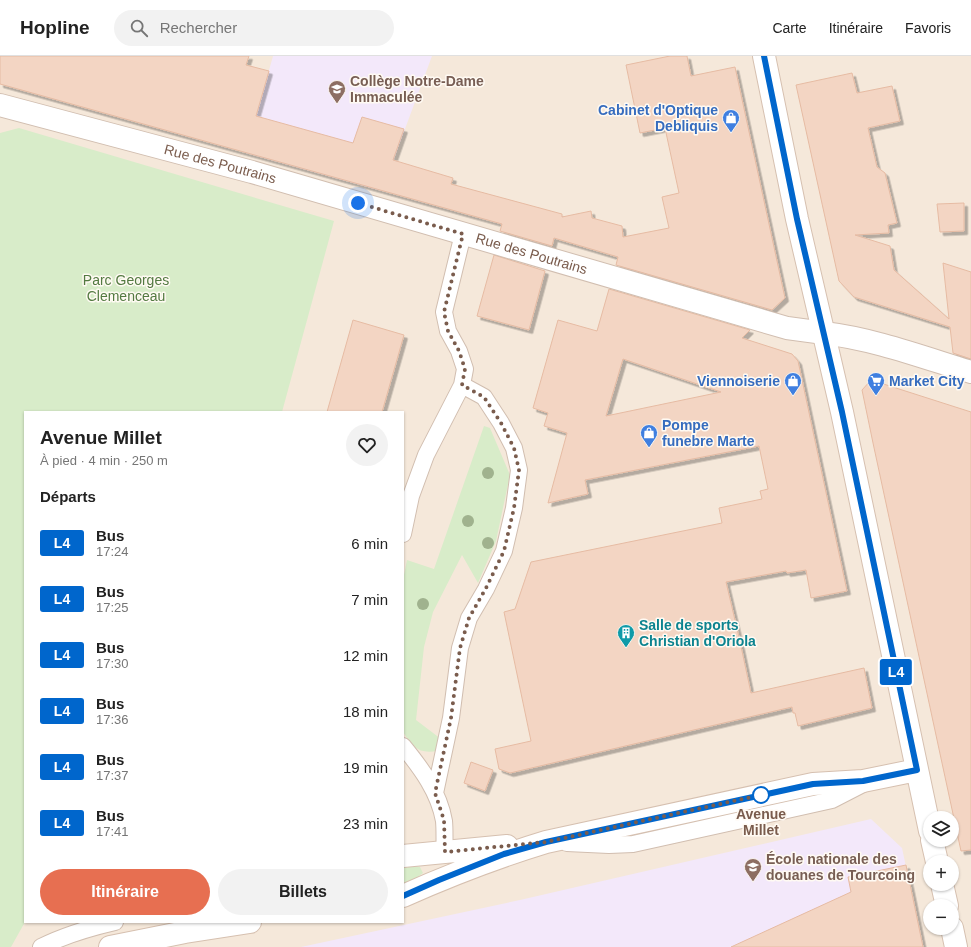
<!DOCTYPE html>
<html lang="fr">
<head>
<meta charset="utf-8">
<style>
	:root { --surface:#fff; --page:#f2f2f2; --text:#222; --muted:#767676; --line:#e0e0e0; --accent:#e76f51 }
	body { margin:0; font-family:Helvetica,sans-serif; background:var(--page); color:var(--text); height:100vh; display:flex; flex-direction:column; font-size:15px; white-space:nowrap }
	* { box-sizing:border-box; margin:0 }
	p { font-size:13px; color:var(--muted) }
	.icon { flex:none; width:22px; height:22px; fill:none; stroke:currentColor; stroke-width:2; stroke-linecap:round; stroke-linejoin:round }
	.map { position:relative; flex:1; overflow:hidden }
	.side { position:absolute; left:24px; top:355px; width:380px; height:512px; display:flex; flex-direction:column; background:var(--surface); border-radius:0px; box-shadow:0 1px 3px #0004 }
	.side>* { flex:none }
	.badge { padding:0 8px; border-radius:3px; font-size:14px; line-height:26px }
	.tools { position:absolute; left:923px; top:755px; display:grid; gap:8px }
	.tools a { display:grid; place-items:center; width:36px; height:36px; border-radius:50%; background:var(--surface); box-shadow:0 1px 3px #0004; font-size:20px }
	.you { position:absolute; width:20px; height:20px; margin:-10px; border:3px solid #fff; border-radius:50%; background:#1a73e8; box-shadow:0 0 0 6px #1a73e833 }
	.map>.badge { position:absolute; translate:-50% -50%; box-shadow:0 0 0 2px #fff }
	h2 { padding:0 16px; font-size:15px; line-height:36px }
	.round { display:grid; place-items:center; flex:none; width:42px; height:42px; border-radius:21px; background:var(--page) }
	.overview { display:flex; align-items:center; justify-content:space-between; height:68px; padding:0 16px }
	h1 { font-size:19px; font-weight:800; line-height:30px }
	.primary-button { display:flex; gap:8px; margin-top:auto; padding:8px 16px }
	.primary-button a { flex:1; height:46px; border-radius:24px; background:var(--accent); color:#fff; font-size:16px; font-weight:800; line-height:46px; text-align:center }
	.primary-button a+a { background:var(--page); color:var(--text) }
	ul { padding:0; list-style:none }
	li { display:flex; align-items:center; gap:12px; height:56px; padding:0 16px }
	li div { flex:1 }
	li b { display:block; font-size:15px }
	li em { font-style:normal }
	li .badge { min-width:44px; font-weight:700; text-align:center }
	header { display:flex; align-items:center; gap:24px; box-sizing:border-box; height:56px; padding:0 20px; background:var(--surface); border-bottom:1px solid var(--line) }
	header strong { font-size:19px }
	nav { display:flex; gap:22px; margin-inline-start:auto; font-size:14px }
	.search { width:280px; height:36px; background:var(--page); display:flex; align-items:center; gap:10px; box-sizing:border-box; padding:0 14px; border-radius:22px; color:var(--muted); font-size:15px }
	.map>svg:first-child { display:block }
</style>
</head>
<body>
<header>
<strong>Hopline</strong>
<div class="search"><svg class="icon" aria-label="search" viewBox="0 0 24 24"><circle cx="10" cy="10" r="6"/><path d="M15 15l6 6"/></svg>Rechercher</div>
<nav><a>Carte</a><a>Itinéraire</a><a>Favoris</a></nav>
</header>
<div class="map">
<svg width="971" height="891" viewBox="0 0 971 891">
	<defs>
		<filter id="shadow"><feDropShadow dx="3.5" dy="3.5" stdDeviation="0" flood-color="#0004"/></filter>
	</defs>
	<rect width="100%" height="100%" fill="#fdf6ec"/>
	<path fill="#f5e8da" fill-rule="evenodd" d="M 0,0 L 971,0 L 971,891 L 0,891 ZM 25,356 L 403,356 L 403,866 L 25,866 ZM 930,762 L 952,762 L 952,784 L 930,784 ZM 930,806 L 952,806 L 952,828 L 930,828 ZM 930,850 L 952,850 L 952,872 L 930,872 Z"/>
	<path fill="#f3e8fa" d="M 273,0 L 432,0 L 382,135 L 246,97 Z
		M 871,763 L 902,792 L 923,891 L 301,891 L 520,844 Z"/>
	<path fill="#d8ecc9" d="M 19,72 L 334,165 L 282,356 L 25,356 L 25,866 L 11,891 L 0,891 L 0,77 Z
		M 484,370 L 490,372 L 510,419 L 496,485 L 478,527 L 462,499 L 433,556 L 424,591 L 416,664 L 441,683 L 437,695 C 418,698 413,691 403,676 L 403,524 L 407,504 L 434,513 Z
		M 403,809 L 420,811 L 423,817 L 416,822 L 403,828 Z"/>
	<path fill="#f3d5c3" stroke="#e6bba3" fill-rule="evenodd" filter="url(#shadow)" d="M 0,0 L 249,0 L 246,9 L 269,15 L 256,60 L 353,87 L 362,61 L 404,73 L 393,104 L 453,122 L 451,128 L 562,158 L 562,161 L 591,155 L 592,162 L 622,170 L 623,181 L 669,172 L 662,141 L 679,137 L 665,72 L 640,77 L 626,9 L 670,0 L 687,0 L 691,20 L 735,11 L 785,242 L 772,254 L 616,209 L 618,201 L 554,182 L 552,190 L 500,175 L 502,168 L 0,28 Z
		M 852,17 L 857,37 L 892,30 L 900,65 L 868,72 L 877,111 L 885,117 L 897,167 L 888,169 L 889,177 L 855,179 L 890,190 L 894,214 L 949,263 L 943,207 L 971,216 L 971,303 L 953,297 L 950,271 L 854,241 L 839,225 L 796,29 Z
		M 964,147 L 964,175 L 940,176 L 937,148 Z
		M 494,199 L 545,215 L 529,274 L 477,260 Z
		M 609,233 L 750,274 L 742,282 L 792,298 L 798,305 L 847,535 L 811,542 L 806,514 L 787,517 L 786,515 L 726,526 L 739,581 L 751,637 L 864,612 L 872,652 L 798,670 L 795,657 L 793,657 L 792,651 L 510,717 L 499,713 L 495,693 L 531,685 L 504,556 L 515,553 L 531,506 L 722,467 L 719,452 L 762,443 L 760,435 L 768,433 L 759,390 L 585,424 L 588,438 L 548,447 L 567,377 L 544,370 L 548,357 L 533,352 L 558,264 L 597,275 ZM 623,303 L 721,336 L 606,360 Z
		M 353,264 L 404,279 L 382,356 L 327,356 Z
		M 871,324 L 971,356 L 971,794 L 961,795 L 873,387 L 862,334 Z
		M 471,706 L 493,714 L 485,735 L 464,727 Z
		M 906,809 L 923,891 L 731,891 L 851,836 L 848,821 Z"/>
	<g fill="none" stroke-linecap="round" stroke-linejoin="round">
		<defs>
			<path id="service" d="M 403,478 L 411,440 L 426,399 L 462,329 L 465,313 L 459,295 L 448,275 L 444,256 L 463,178
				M 403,690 C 421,712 439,736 444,765 C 445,775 444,786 445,796
				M 435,737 L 451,662 L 460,592 L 469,562 L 486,533 L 504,495 L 514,452 L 519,414 L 514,392 L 501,367 L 484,341 L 462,329
				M 567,787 L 609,789 L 633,788 L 832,744 L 867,726
				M 41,891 C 65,879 89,872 115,866"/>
			<g id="minor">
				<path id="s1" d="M 0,49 L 252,116 L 787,272 L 824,277"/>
			</g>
			<path id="tertiary" d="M 824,277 C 874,283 922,301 971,316"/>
			<path id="secondary" d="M 764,0 L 797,163 L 842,356 L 930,775
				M 932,784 L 937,806
				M 403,800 L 507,790
				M 942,828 L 947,850
				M 403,840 C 450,819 497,801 546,786 L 813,728 L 863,725 L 917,714
				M 952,872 L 956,891
				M 110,891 L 185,876 L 250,866"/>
		</defs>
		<use href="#service" stroke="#d1beb0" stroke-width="18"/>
		<use href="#minor" stroke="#d1beb0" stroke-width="24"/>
		<use href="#tertiary" stroke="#d1beb0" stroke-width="24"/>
		<use href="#secondary" stroke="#d6c0b0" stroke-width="24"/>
		<use href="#service" stroke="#fff" stroke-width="16"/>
		<use href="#minor" stroke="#fff" stroke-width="22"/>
		<use href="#tertiary" stroke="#fff" stroke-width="22"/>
		<use href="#secondary" stroke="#fff" stroke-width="22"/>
	</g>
	<g fill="#a0b28e">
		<circle cx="488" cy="417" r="6"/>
		<circle cx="468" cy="465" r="6"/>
		<circle cx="488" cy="487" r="6"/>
		<circle cx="423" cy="548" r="6"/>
	</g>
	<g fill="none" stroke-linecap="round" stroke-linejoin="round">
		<defs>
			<path id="line" d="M 403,840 L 439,824 L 504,798 L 546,786 L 813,728 L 863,725 L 917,714 L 842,356 L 797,163 L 764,0"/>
		</defs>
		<use href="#line" stroke="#fff" stroke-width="9"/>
		<use href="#line" stroke="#06c" stroke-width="6"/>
		<path stroke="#7a5c4d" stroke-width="4" stroke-dasharray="0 7.2" d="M 358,147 L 463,178 L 444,256 L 448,275 L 459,295 L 465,313 L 462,329 L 484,341 L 501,367 L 514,392 L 519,414 L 514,452 L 504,495 L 486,532 L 469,562 L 460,592 L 451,662 L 435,737 L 444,764 L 445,796 L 546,786 L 761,739"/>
	</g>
	<defs>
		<symbol id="school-pin" viewBox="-11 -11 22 30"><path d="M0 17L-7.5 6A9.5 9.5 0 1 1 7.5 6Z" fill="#8d6e63" stroke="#fffaf3"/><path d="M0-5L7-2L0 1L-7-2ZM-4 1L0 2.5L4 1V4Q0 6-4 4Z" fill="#fff"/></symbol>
		<symbol id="shop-pin" viewBox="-11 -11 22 30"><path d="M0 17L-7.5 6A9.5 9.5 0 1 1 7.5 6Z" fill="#3f7fe0" stroke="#fffaf3"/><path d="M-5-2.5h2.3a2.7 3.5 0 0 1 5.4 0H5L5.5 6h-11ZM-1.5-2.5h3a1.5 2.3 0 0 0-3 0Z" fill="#fff"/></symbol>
		<symbol id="supermarket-pin" viewBox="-11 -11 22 30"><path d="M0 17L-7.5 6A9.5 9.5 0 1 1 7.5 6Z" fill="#3f7fe0" stroke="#fffaf3"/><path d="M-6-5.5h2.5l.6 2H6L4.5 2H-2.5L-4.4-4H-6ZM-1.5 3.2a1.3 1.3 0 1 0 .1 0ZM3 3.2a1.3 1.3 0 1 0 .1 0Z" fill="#fff"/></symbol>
		<symbol id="building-pin" viewBox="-11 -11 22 30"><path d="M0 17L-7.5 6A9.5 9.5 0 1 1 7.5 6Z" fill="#0f9aa8" stroke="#fffaf3"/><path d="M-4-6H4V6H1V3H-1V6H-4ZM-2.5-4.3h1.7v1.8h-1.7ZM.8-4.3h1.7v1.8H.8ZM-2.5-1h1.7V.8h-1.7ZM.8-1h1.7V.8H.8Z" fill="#fff"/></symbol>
		<symbol id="university-pin" viewBox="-11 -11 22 30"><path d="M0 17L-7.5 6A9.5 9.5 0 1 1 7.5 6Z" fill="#8d6e63" stroke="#fffaf3"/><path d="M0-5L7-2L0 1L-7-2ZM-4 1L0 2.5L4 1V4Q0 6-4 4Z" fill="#fff"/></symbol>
	</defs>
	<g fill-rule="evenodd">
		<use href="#school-pin" x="327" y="23" width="20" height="27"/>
		<use href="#shop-pin" x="721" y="52" width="20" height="27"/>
		<use href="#shop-pin" x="783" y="315" width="20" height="27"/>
		<use href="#supermarket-pin" x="866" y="315" width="20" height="27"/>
		<use href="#shop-pin" x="639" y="367" width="20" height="27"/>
		<use href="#building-pin" x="616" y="567" width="20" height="27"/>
		<use href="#university-pin" x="743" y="801" width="20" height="27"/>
	</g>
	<circle fill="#fff" stroke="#06c" stroke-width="2" cx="761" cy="739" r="8"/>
	<g text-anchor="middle" stroke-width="3" stroke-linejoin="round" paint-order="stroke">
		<g font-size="14" font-weight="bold" fill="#785e54" stroke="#fffaf3" text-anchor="start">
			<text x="350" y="30">Collège Notre-Dame<tspan x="350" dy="16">Immaculée</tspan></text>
			<text x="766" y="808">École nationale des<tspan x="766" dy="16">douanes de Tourcoing</tspan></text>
		</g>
		<g font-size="14" font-weight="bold" fill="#366cbe" stroke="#fffaf3" text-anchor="end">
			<text x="718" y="59">Cabinet d'Optique<tspan x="718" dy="16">Debliquis</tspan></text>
			<text x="780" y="330">Viennoiserie</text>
			<text x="889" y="330" text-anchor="start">Market City</text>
			<text x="662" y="374" text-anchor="start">Pompe<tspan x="662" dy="16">funebre Marte</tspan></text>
		</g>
		<g font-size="14" fill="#7a5c4d" stroke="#fffaf3">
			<text dy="5" stroke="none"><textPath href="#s1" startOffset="228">Rue des Poutrains</textPath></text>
			<text dy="5" stroke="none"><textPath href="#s1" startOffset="552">Rue des Poutrains</textPath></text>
		</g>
		<g font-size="14" fill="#537a41" stroke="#fffaf3">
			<text x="126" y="229">Parc Georges<tspan x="126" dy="16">Clemenceau</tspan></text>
		</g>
		<g font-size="14" font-weight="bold" fill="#0d838f" stroke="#fffaf3" text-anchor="start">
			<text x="639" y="574">Salle de sports<tspan x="639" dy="16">Christian d'Oriola</tspan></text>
		</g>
		<g font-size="14" font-weight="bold" fill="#7a5c4d" stroke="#fffaf3">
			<text x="761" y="763">Avenue<tspan x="761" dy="16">Millet</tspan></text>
		</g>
	</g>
</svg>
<div class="tools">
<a><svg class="icon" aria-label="layers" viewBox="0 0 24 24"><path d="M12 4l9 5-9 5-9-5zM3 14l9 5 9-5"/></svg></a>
<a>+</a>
<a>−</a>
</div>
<div class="you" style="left:358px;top:147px"></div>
<b class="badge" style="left:896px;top:616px;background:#06c;color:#fff">L4</b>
<section class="side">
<div class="overview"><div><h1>Avenue Millet</h1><p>À pied · 4 min · 250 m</p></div><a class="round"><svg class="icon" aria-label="heart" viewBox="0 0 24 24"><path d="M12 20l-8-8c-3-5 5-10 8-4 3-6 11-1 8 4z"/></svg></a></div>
<h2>Départs</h2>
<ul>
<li><span class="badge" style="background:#06c;color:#fff">L4</span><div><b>Bus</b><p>17:24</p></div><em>6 min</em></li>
<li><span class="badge" style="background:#06c;color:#fff">L4</span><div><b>Bus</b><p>17:25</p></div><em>7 min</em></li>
<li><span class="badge" style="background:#06c;color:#fff">L4</span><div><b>Bus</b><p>17:30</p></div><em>12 min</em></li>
<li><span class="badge" style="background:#06c;color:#fff">L4</span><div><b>Bus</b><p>17:36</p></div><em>18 min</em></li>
<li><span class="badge" style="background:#06c;color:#fff">L4</span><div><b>Bus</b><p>17:37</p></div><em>19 min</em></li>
<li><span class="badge" style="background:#06c;color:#fff">L4</span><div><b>Bus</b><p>17:41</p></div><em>23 min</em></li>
</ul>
<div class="primary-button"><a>Itinéraire</a><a>Billets</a></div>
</section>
</div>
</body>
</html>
